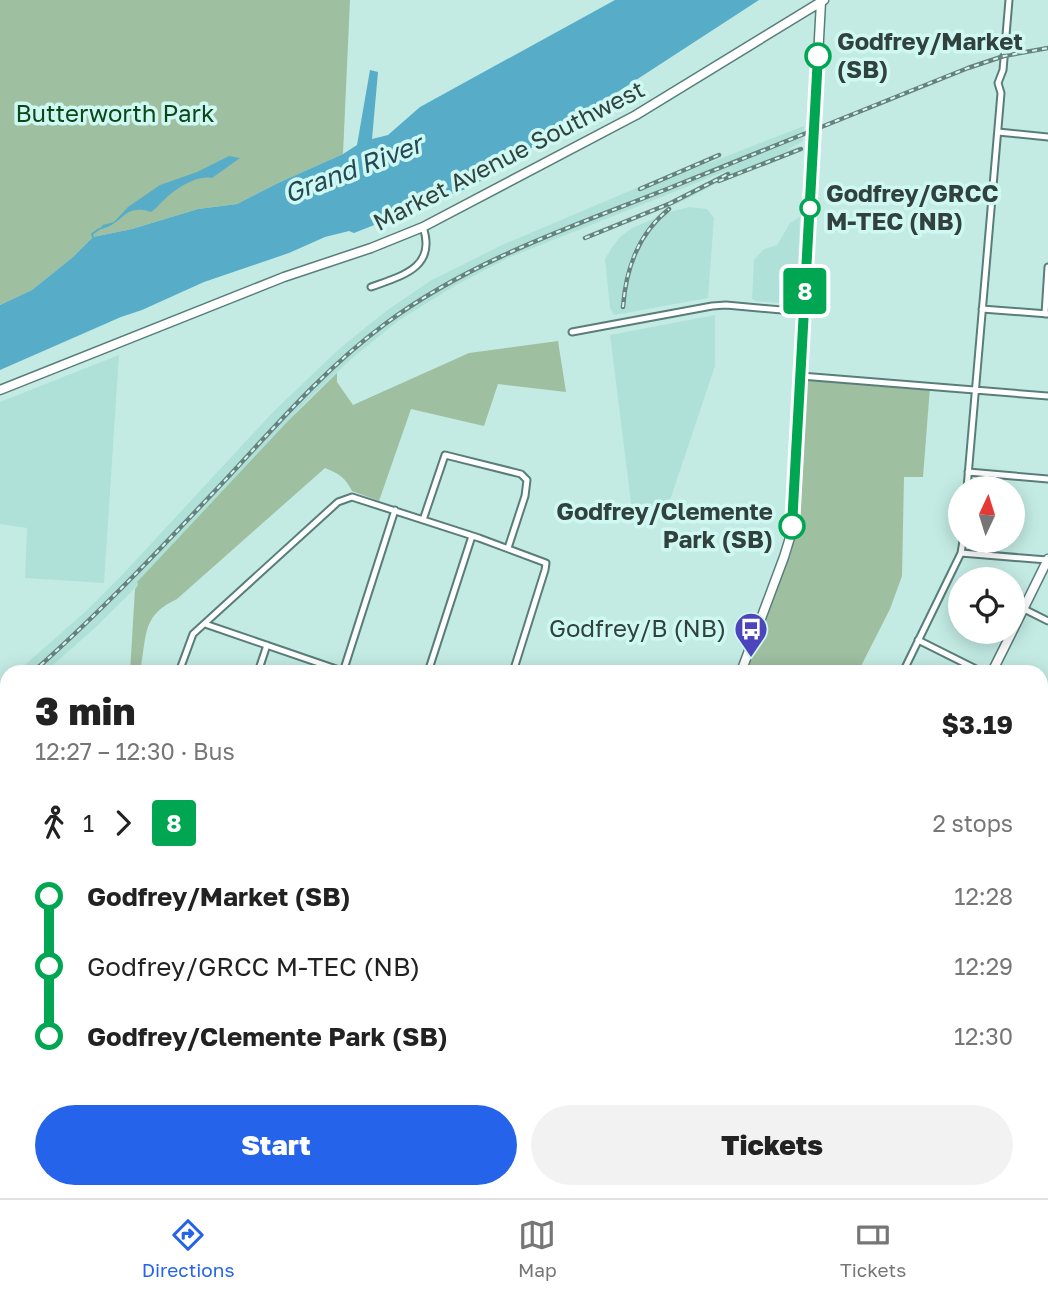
<!DOCTYPE html>
<html lang="en">
<head>
<meta charset="utf-8">
<style>
	:root { --surface:#fff; --page:#f2f2f2; --text:#222; --muted:#767676; --line:#e0e0e0; --accent:#2563eb }
	body { margin:0; font-family:"Golos Text",sans-serif; background:var(--page); color:var(--text); height:100vh; display:flex; flex-direction:column; font-size:26px; white-space:nowrap }
	* { box-sizing:border-box; margin:0 }
	p { font-size:23px; color:var(--muted) }
	.icon { flex:none; width:38px; height:38px; fill:none; stroke:currentColor; stroke-width:2; stroke-linecap:round; stroke-linejoin:round }
	.map { position:relative; flex:1; overflow:hidden }
	.details { position:absolute; left:0px; top:665px; width:1048px; height:534px; display:flex; flex-direction:column; background:var(--surface); border-radius:21px 21px 0 0; box-shadow:0 4px 18px #0003 }
	.details>* { flex:none }
	.badge { padding:0 14px; border-radius:5px; font-size:24px; line-height:46px }
	.needle { width:46px; rotate:4deg }
	.controls { position:absolute; left:948px; top:476px; display:grid; gap:14px }
	.controls a { display:grid; place-items:center; width:77px; height:77px; border-radius:50%; background:var(--surface); box-shadow:0 4px 18px #0003; font-size:35px }
	.map>.badge { position:absolute; translate:-50% -50%; box-shadow:0 0 0 4px #fff }
	.legs { display:flex; align-items:center; gap:10px; height:77px; padding:0 35px; font-size:23px }
	.legs p { margin-inline-start:auto }
	.headline { display:flex; align-items:center; justify-content:space-between; height:119px; padding:0 35px }
	h1 { font-size:38px; font-weight:800; line-height:52px }
	.primary-button { display:flex; gap:14px; margin-top:auto; padding:14px 35px }
	.primary-button a { flex:1; height:80px; border-radius:42px; background:var(--accent); color:#fff; font-size:28px; font-weight:800; line-height:80px; text-align:center }
	.primary-button a+a { background:var(--page); color:var(--text) }
	ul { padding:0 35px; list-style:none }
	li { display:flex; align-items:center; gap:24px; height:70px; font-size:26px }
	li i { display:grid; place-items:center; width:10px; height:100%; margin:0 9px; background:currentColor }
	li i::after { content:''; width:18px; height:18px; margin:-9px; border:5px solid; border-radius:50%; background:var(--surface) }
	li p { margin-inline-start:auto }
	li:first-child i { background:linear-gradient(#0000 50%,currentColor 0) }
	li:last-child i { background:linear-gradient(currentColor 50%,#0000 0) }
	.menu { display:flex; justify-content:space-around; align-items:center; height:98px; border-top:2px solid var(--line); background:var(--surface); font-size:19px; color:var(--muted) }
	.menu a { display:grid; justify-items:center; gap:4px }
	.menu .on { color:var(--accent) }
	.map>svg:first-child { display:block }
</style>
</head>
<body>
<div class="map">
<svg width="1048" height="1198" viewBox="0 0 1048 1198">
	<rect width="100%" height="100%" fill="#c3ebe4"/>
	<path fill="#afe1d9" d="M 804,126 L 803,141 L 785,151 L 800,146 L 801,151 L 715,184 L 681,202 L 588,238 L 587,234 L 664,204 L 734,168 L 508,258 L 456,285 L 398,321 L 351,359 L 307,401 L 137,582 L 138,585 L 96,627 L 45,672 L 17,672 L 86,611 L 122,575 L 273,412 L 339,349 L 386,311 L 430,281 L 502,245 L 705,159 L 709,163 Z
		M 689,207 L 707,209 L 714,218 L 708,298 L 614,315 L 610,308 L 605,259 L 613,246 L 620,237 L 632,228 L 670,212 Z
		M 800,217 L 796,301 L 792,304 L 756,301 L 752,299 L 754,260 L 764,249 L 777,245 L 790,223 Z
		M 715,315 L 715,366 L 666,512 L 632,511 L 610,335 Z
		M 119,355 L 104,583 L 25,578 L 27,528 L 0,524 L 0,402 Z
		M 105,1192 L 374,1192 L 438,1198 L 105,1198 Z"/>
	<path fill="#9fbfa1" d="M 0,0 L 350,0 L 343,154 L 278,183 L 237,204 L 198,209 L 132,229 L 93,237 L 73,257 L 32,290 L 0,305 Z
		M 558,341 L 566,392 L 498,384 L 484,426 L 411,409 L 379,501 L 352,491 C 346,478 338,473 325,468 L 177,599 C 143,615 147,632 141,666 L 170,672 L 130,672 L 135,589 L 138,585 L 137,582 L 288,421 L 337,373 L 337,382 L 353,405 L 469,353 Z
		M 801,376 L 930,387 L 923,477 L 904,477 L 902,576 L 890,609 L 858,672 L 741,672 L 789,543 Z"/>
	<path fill="#57acc8" d="M 615,0 L 759,0 L 473,186 L 354,233 L 349,231 L 325,237 L 289,253 L 204,282 L 142,310 L 121,317 L 0,370 L 0,305 L 32,290 L 73,257 L 93,237 L 132,229 L 198,209 L 237,204 L 278,183 L 343,154 L 357,145 L 370,70 L 378,72 L 372,139 L 388,135 L 420,107 Z
		M 229,156 L 240,158 L 212,178 C 196,175 175,189 164,200 C 159,204 157,208 151,212 C 122,203 125,225 98,230 L 103,225 L 114,222 L 128,207 L 160,185 L 197,172 Z"/>
	<g fill="none" stroke-linecap="round" stroke-linejoin="round">
		<path stroke="#57acc8" stroke-width="2" d="M 93,237 L 92,234 L 99,229"/>
		<defs>
			<path id="minor" d="M 998,132 L 1048,137
				M 371,287 C 401,276 437,268 423,227
				M 982,309 L 1048,314
				M 1045,314 L 1048,267
				M 572,332 L 712,306 L 726,305 L 804,312
				M 801,376 L 1048,396
				M 968,472 L 1048,479
				M 967,488 L 1001,93 L 998,83 L 1003,70 L 1009,0
				M 423,520 L 445,455 L 521,474 L 527,480 L 525,496 L 508,548
				M 961,553 L 1047,560
				M 1024,609 L 1048,621
				M 205,624 L 345,672
				M 918,640 L 982,672
				M 179,672 L 193,634 L 338,502 L 352,497 L 479,538 L 546,563 L 545,570 L 513,672
				M 258,672 L 267,645
				M 343,672 L 395,510
				M 428,672 L 472,536
				M 903,672 L 961,553 L 963,541
				M 1041,759 L 1048,745
				M 1041,806 L 1048,810
				M 1041,938 L 1048,925
				M 0,1150 L 7,1151
				M 64,1192 L 64,1198
				M 426,1192 L 493,1198
				M 608,1198 L 613,1192
				M 684,1198 L 687,1192
				M 823,1198 L 826,1192
				M 911,1198 L 915,1192"/>
			<path id="tertiary" d="M 1040,1198 L 1048,1180"/>
			<path id="secondary" d="M 0,390 L 284,277 L 371,248 L 423,227 L 636,115 L 824,0
				M 1013,630 L 1048,559
				M 741,672 L 784,557 L 792,531 L 821,2
				M 992,672 L 1012,632
				M 538,1198 L 540,1192
				M 730,1198 L 733,1192"/>
		</defs>
		<use href="#minor" stroke="#597e79" stroke-width="9"/>
		<use href="#tertiary" stroke="#597e79" stroke-width="10"/>
		<use href="#secondary" stroke="#597e79" stroke-width="11"/>
		<use href="#minor" stroke="#fff" stroke-width="5"/>
		<use href="#tertiary" stroke="#fff" stroke-width="7"/>
		<use href="#secondary" stroke="#fff" stroke-width="8"/>
		<defs>
			<path id="rail" d="M 719,181 L 801,149
				M 640,189 L 719,155
				M 585,238 L 671,203 L 728,174
				M 623,307 C 626,268 638,234 669,209
				M 33,672 C 103,610 166,543 230,475 C 279,422 327,367 385,324 C 471,260 574,226 672,187 C 771,148 869,107 968,68 L 1004,56 L 1048,48
				M 0,690 L 7,684"/>
		</defs>
		<use href="#rail" stroke="#67817c" stroke-width="4.5"/>
		<use href="#rail" stroke="#d0f8f2" stroke-width="2" stroke-dasharray="5" stroke-linecap="butt"/>
	</g>
	<g fill="none" stroke-linecap="round" stroke-linejoin="round">
		<defs>
			<path id="line-1" d="M 792,526 L 818,56"/>
		</defs>
		<use href="#line-1" stroke="#fff" stroke-width="16"/>
		<use href="#line-1" stroke="#00a651" stroke-width="10"/>
	</g>
	<defs>
		<symbol id="bus-pin" viewBox="-11 -11 22 30"><path d="M0 17L-7.5 6A9.5 9.5 0 1 1 7.5 6Z" fill="#4c45bb" stroke="#d0f8f2"/><path d="M-5-6H5V4H4V6H2V4H-2V6H-4V4H-5ZM-3.5-4V0h7V-4ZM-3.5 1.2v1.5H-2V1.2ZM2 1.2v1.5H3.5V1.2Z" fill="#fff"/></symbol>
	</defs>
	<g fill-rule="evenodd">
		<use href="#bus-pin" x="732" y="610" width="38" height="52"/>
	</g>
	<g fill="#fff" stroke="#00a651" stroke-width="3.5">
		<circle cx="818" cy="56" r="12"/>
		<circle cx="810" cy="208" r="9"/>
		<circle cx="792" cy="526" r="12"/>
	</g>
	<g text-anchor="middle" stroke-width="7" stroke-linejoin="round" paint-order="stroke">
		<g font-size="24" font-weight="bold" fill="#30413e" stroke="#d0f8f2" text-anchor="start">
			<text x="837" y="50">Godfrey/Market<tspan x="837" dy="28">(SB)</tspan></text>
			<text x="826" y="202">Godfrey/GRCC<tspan x="826" dy="28">M-TEC (NB)</tspan></text>
			<text x="773" y="520" text-anchor="end">Godfrey/Clemente<tspan x="773" dy="28">Park (SB)</tspan></text>
		</g>
		<g font-size="24" fill="#0a4819" stroke="#d0f8f2">
			<text x="115" y="122">Butterworth Park</text>
		</g>
		<g font-size="24" fill="#30413e" stroke="#d0f8f2">
			<text transform="translate(509 156) rotate(-27)" y="8">Market Avenue Southwest</text>
		</g>
		<g font-size="24" fill="#30413e" stroke="#d0f8f2" text-anchor="end">
			<text x="726" y="637">Godfrey/B (NB)</text>
		</g>
		<g font-size="26" font-style="italic" fill="#234956" stroke="#d0f8f2">
			<text transform="translate(353 169) rotate(-21)" y="9">Grand River</text>
		</g>
	</g>
</svg>
<div class="controls">
<a><svg class="needle" viewBox="-14 -14 28 28"><path d="M0-13l5 13h-10z" fill="#e53935"/><path d="M0 13l5-13h-10z" fill="#767676"/></svg></a>
<a><svg class="icon" aria-label="locate" viewBox="0 0 24 24"><circle cx="12" cy="12" r="6"/><path d="M12 2v4M12 18v4M2 12h4M18 12h4"/></svg></a>
</div>
<b class="badge" style="left:805px;top:291px;background:#00a651;color:#fff">8</b>
<section class="details">
<div class="headline"><div><h1>3 min</h1><p>12:27 – 12:30 · Bus</p></div><b>$3.19</b></div>
<div class="legs"><svg class="icon" aria-label="walk" viewBox="0 0 24 24"><circle cx="13" cy="4" r="2"/><path d="M13 8l-2 6 4 7M11 14l-3 7M7 12l3-4h3l4 4"/></svg>1<svg class="icon" aria-label="forward" viewBox="0 0 24 24"><path d="M9 5l7 7-7 7"/></svg><b class="badge" style="background:#00a651;color:#fff">8</b><p>2 stops</p></div>
<ul>
<li><i style="color:#00a651"></i><b>Godfrey/Market (SB)</b><p>12:28</p></li>
<li><i style="color:#00a651"></i><span>Godfrey/GRCC M-TEC (NB)</span><p>12:29</p></li>
<li><i style="color:#00a651"></i><b>Godfrey/Clemente Park (SB)</b><p>12:30</p></li>
</ul>
<div class="primary-button"><a>Start</a><a>Tickets</a></div>
</section>
</div>
<nav class="menu">
<a class="on"><svg class="icon" aria-label="directions" viewBox="0 0 24 24"><path d="M12 3l9 9-9 9-9-9zM9 14v-3h6M13 9l2 2-2 2"/></svg>Directions</a>
<a><svg class="icon" aria-label="map" viewBox="0 0 24 24"><path d="M3 6l6-2 6 2 6-2v14l-6 2-6-2-6 2zM9 4v14M15 6v14"/></svg>Map</a>
<a><svg class="icon" aria-label="tickets" viewBox="0 0 24 24"><path d="M3 7h18v10H3zM15 7v10"/></svg>Tickets</a>
</nav>
</body>
</html>
